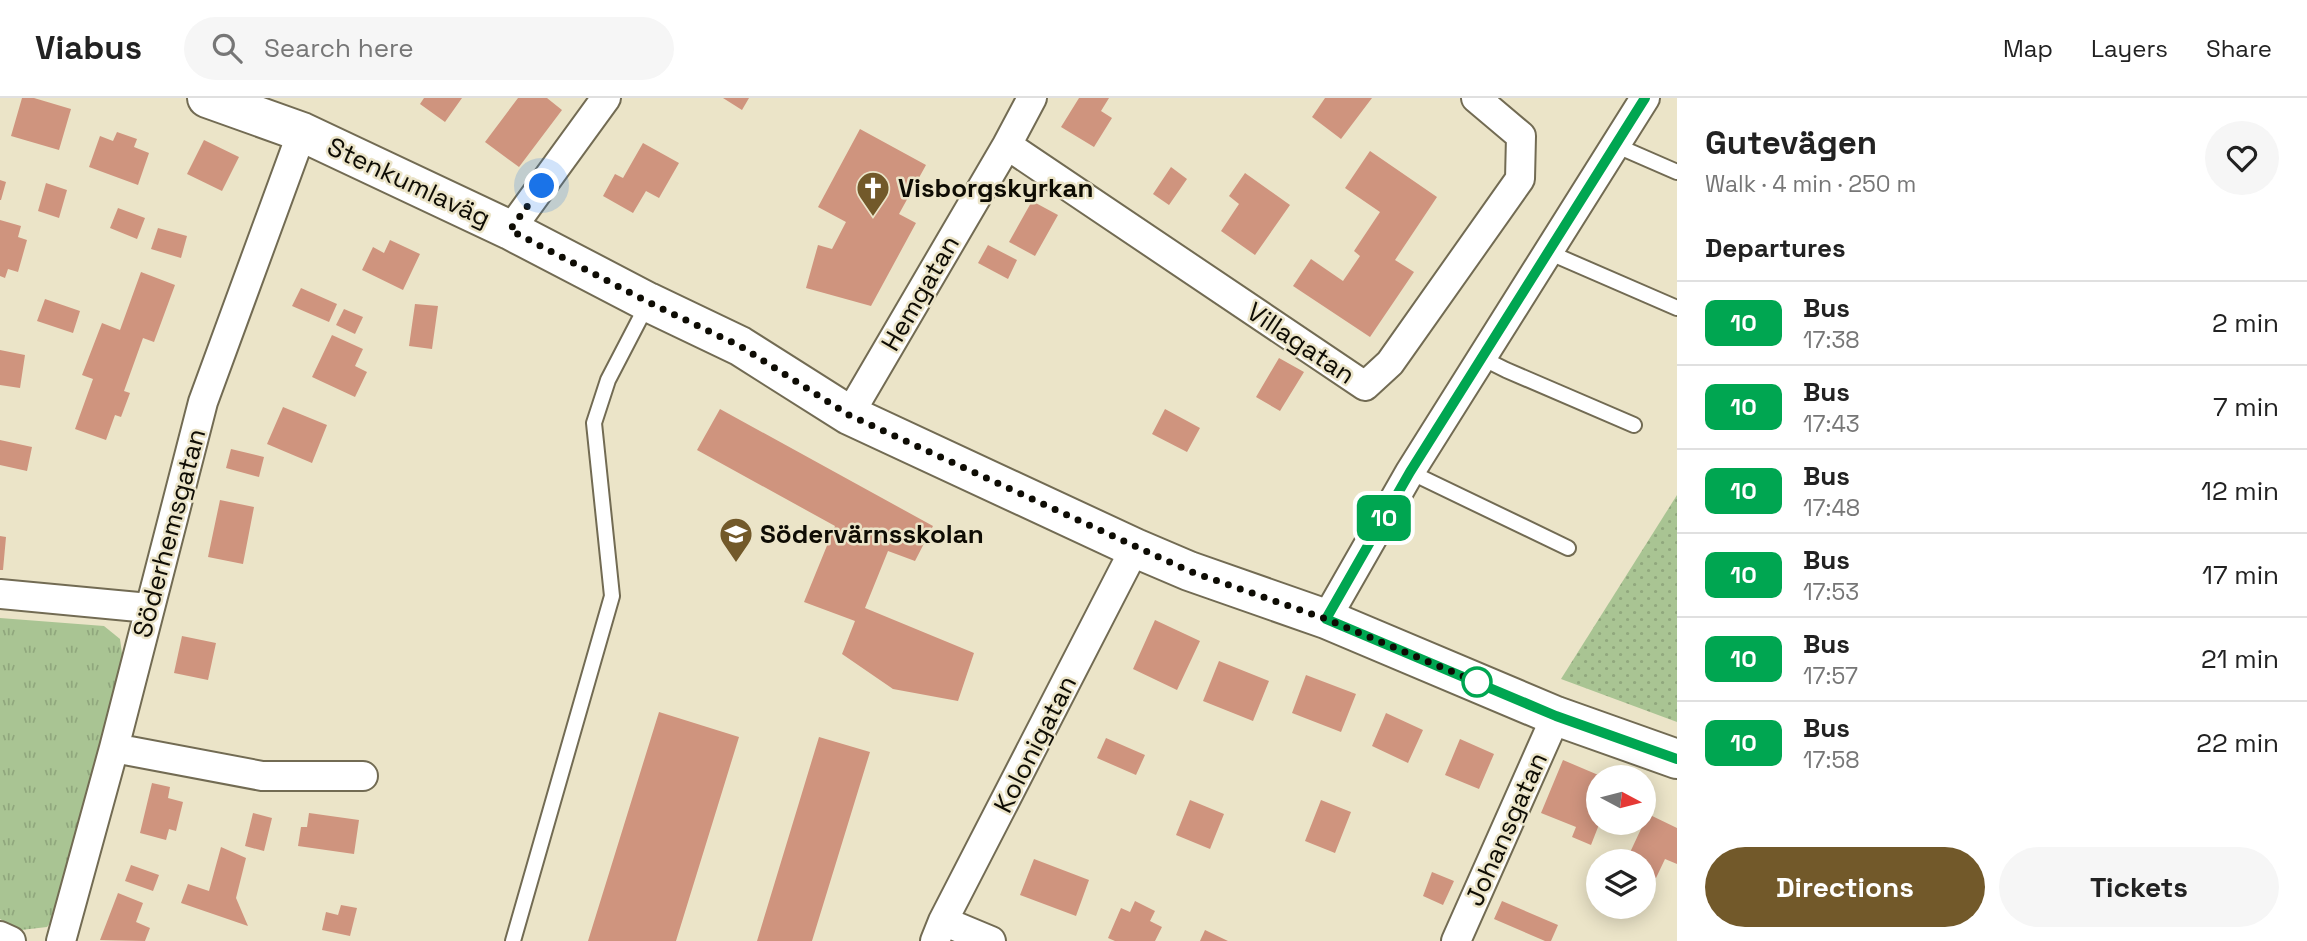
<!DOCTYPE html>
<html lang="en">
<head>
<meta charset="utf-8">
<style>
	:root { --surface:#fff; --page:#f6f6f6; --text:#222; --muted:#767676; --line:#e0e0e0; --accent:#72592a }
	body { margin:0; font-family:"Space Grotesk",sans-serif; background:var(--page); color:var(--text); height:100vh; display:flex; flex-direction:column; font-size:26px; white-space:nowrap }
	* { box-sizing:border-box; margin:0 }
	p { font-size:23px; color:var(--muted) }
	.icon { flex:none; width:38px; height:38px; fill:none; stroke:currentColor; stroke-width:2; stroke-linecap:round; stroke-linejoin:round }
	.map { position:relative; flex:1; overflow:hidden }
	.sheet { display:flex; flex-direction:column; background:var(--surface); width:630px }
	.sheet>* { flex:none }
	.badge { padding:0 14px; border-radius:10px; font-size:24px; line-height:46px }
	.needle { width:46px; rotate:97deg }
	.buttons { position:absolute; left:1586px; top:667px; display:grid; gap:14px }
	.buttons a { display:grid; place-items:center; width:70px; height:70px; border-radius:50%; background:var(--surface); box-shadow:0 4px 18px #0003; font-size:35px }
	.you { position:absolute; width:35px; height:35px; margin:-18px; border:5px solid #fff; border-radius:50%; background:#1a73e8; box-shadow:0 0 0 10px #1a73e833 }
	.map>.badge { position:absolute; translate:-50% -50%; box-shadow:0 0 0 4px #fff }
	h2 { padding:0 28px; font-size:26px; line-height:63px }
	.round { display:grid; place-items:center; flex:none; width:74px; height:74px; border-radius:37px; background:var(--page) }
	.summary { display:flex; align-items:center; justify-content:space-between; height:119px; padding:0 28px }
	h1 { font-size:33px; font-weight:800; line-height:52px }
	.primary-button { display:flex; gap:14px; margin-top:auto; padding:14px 28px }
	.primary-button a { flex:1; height:80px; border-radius:42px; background:var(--accent); color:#fff; font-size:28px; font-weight:800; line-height:80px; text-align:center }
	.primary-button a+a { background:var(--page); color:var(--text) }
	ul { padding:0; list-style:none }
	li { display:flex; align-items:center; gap:21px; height:84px; padding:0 28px; border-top:2px solid var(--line) }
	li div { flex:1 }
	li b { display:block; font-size:26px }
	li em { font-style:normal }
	li .badge { min-width:77px; font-weight:700; text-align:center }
	header { display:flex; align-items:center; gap:42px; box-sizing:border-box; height:98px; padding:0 35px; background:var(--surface); border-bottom:2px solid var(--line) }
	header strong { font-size:33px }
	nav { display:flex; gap:38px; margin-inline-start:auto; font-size:24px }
	.search { width:490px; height:63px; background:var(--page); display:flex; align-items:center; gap:18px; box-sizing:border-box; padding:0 24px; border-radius:38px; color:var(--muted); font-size:26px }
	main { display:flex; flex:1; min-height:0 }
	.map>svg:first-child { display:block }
</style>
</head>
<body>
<header>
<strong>Viabus</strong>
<div class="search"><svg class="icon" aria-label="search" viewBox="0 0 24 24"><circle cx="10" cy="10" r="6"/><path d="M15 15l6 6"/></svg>Search here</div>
<nav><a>Map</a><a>Layers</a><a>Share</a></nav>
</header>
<main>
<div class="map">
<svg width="1677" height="843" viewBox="0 0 1677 843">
	<defs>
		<pattern id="grass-tufts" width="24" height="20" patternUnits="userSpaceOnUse" patternTransform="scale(1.75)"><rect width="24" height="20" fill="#a9c493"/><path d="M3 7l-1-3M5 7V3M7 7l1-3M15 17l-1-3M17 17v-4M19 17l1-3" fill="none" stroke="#90a77d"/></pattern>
		<pattern id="park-dots" width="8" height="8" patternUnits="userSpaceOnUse" patternTransform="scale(1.75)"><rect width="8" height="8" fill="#a9c493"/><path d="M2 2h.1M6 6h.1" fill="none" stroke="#90a77d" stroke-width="1.8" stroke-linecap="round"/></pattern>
	</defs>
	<rect width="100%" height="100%" fill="#ebe4c8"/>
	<path fill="url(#grass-tufts)" d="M 0,520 L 104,528 L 120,541 L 123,563 L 57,816 L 47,829 L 21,832 L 0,821 Z"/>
	<path fill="url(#park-dots)" d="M 1677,397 L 1677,624 L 1561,581 Z"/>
	<path fill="#cf947e" d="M 22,0 L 34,0 L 71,11 L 59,52 L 11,38 Z
		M 424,0 L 462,0 L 445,24 L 420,6 Z
		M 518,0 L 547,0 L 562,12 L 519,69 L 485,44 Z
		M 723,0 L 749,0 L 742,12 Z
		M 1079,0 L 1109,0 L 1101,13 L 1112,20 L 1094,49 L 1061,29 Z
		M 1325,0 L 1372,0 L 1341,41 L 1312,19 Z
		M 860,31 L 926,67 L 899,116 L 916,125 L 871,208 L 806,190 L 818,147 L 832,151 L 846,124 L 818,109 Z
		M 117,34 L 137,41 L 134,49 L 149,55 L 138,87 L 89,69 L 100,38 L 113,43 Z
		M 204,42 L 239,59 L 222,93 L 187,76 Z
		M 643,45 L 679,65 L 659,100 L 646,93 L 633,115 L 603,98 L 615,76 L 623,80 Z
		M 1370,53 L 1437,99 L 1395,162 L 1414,174 L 1370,239 L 1293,188 L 1311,161 L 1343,183 L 1360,158 L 1354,153 L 1380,114 L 1345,90 Z
		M 1171,69 L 1187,81 L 1169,107 L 1153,96 Z
		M 1245,75 L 1290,107 L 1255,157 L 1221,133 L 1239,106 L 1229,98 Z
		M 0,82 L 6,84 L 1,102 L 0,102 Z
		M 46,85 L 67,92 L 59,120 L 38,113 Z
		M 1032,103 L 1058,117 L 1035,158 L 1009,144 Z
		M 118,110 L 145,120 L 137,141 L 110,130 Z
		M 0,122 L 21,128 L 18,139 L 27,142 L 18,174 L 8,171 L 5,180 L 0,178 Z
		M 158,130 L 187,138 L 181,160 L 151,151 Z
		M 390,142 L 420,156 L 403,192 L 362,172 L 373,149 L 384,155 Z
		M 988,147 L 1017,162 L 1008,181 L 978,165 Z
		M 141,174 L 175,187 L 154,244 L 143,240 L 124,293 L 130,295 L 121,319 L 115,317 L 106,342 L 75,331 L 93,281 L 82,277 L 102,225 L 120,232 Z
		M 301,190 L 337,206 L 329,224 L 292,208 Z
		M 45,201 L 80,213 L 73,235 L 37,223 Z
		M 415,206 L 438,208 L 432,251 L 409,248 Z
		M 344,211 L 363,219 L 355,236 L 336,227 Z
		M 332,237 L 363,251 L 355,268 L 367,274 L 355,299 L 312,279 Z
		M 0,252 L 25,257 L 20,290 L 0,287 Z
		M 1279,260 L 1304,274 L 1280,313 L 1256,299 Z
		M 283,309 L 327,327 L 312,365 L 267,346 Z
		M 720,311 L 933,428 L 915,463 L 888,453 L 865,510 L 974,555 L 958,603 L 893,591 L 842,556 L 855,523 L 804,504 L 835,428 L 697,352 Z
		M 1165,311 L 1200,330 L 1187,354 L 1152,336 Z
		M 0,342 L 32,349 L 27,373 L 0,367 Z
		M 231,351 L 264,359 L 259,379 L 226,370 Z
		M 220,402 L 254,409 L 243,466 L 208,459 Z
		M 0,438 L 6,439 L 3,472 L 0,472 Z
		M 1155,522 L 1200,543 L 1177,592 L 1133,571 Z
		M 182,538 L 216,545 L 208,582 L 174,575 Z
		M 1219,563 L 1269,583 L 1253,623 L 1203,603 Z
		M 1306,577 L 1356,596 L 1341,634 L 1292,615 Z
		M 659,614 L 739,639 L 676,843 L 588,843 Z
		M 1386,615 L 1423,632 L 1408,665 L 1372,648 Z
		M 819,639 L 870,654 L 812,843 L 757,843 Z
		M 1106,640 L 1145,657 L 1136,677 L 1097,660 Z
		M 1460,641 L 1494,656 L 1479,691 L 1445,677 Z
		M 1563,662 L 1603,679 L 1598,679 L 1598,724 L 1600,724 L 1591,747 L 1572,739 L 1576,729 L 1541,715 Z
		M 152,685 L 170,689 L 168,700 L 183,704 L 176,733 L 169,731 L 166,742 L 140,735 Z
		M 1190,702 L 1224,716 L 1210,751 L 1176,737 Z
		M 1321,702 L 1351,714 L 1335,755 L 1305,743 Z
		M 253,715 L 272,720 L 264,753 L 245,748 Z
		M 309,715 L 359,722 L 354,756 L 298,748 L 301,729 L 307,729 Z
		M 1648,716 L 1677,730 L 1677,766 L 1665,761 L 1656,780 L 1643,775 L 1643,763 L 1626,763 Z
		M 221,749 L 246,760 L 236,800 L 248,828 L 181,805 L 188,786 L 209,793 Z
		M 1034,761 L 1089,782 L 1076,818 L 1020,797 Z
		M 131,767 L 159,777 L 153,793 L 125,783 Z
		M 1432,774 L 1454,783 L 1443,807 L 1423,798 Z
		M 118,795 L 143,805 L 136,824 L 150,830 L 145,843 L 100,842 Z
		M 1135,803 L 1155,813 L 1150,823 L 1162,829 L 1155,843 L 1115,843 L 1108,840 L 1121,810 L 1130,814 Z
		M 1502,803 L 1558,827 L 1551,843 L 1545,843 L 1494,821 Z
		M 341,807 L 357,810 L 350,838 L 322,832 L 326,814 L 338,817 Z
		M 1205,832 L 1228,843 L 1200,843 Z"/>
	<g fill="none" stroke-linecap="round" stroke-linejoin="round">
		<defs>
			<path id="lane" d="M 1615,47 L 1677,74
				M 1548,154 L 1677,210
				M 1482,260 L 1506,272 L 1634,327
				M 1410,374 L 1568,450
				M 513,843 L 612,498 L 594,325 L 608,282 L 648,205"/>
			<path id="street" d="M 1007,47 L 1365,288 L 1390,265 L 1520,81 L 1521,38 L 1476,0
				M 510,132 L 606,0
				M 849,317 L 1007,47 L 1032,0
				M 0,496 L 149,510
				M 1326,521 L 1410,374 L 1645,0
				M 114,650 L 262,678 L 363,678
				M 943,823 L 991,843
				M 0,838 L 11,843
				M 61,843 L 114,650 L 203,304 L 302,34
				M 935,843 L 943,823 L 1135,450
				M 1456,843 L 1556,618"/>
			<path id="secondary" d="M 207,0 L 302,34 L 510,132 L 648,204 L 740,248 L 849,317 L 1135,450 L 1189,473 L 1326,521 L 1556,618 L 1677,661"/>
		</defs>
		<use href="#lane" stroke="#726b53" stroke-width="18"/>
		<use href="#street" stroke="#726b53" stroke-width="32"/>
		<use href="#secondary" stroke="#726b53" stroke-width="42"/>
		<use href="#lane" stroke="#fff" stroke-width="14"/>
		<use href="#street" stroke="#fff" stroke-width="28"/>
		<use href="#secondary" stroke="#fff" stroke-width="38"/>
	</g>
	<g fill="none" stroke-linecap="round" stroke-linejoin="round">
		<defs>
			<path id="line" d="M 1645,0 L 1410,374 L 1326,521 L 1556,618 L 1677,661"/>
		</defs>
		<use href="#line" stroke="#fff" stroke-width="16"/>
		<use href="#line" stroke="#00a651" stroke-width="10"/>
		<path stroke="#0e0c04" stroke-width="7" stroke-dasharray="0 12.6" d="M 542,88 L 510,132 L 648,204 L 740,248 L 849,317 L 1189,473 L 1326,521 L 1477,584"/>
	</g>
	<defs>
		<symbol id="church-pin" viewBox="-11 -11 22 30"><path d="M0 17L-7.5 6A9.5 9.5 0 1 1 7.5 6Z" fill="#72592a" stroke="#ebe4c8"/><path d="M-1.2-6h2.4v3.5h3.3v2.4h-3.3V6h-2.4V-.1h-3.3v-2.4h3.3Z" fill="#fff"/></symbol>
		<symbol id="school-pin" viewBox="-11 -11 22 30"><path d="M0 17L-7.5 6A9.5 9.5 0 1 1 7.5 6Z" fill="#72592a" stroke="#ebe4c8"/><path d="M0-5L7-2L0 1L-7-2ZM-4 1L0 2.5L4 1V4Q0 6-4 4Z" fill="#fff"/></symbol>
	</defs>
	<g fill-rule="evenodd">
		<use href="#church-pin" x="854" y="71" width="38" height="52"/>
		<use href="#school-pin" x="717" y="417" width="38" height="52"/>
	</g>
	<circle fill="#fff" stroke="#00a651" stroke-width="3.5" cx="1477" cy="584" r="14"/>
	<g text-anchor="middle" stroke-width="5" stroke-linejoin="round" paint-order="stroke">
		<g font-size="26" fill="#0e0c04" stroke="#ebe4c8">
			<text transform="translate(409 84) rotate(25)" y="9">Stenkumlaväg</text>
			<text transform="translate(920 195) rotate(-60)" y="9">Hemgatan</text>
			<text transform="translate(1301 245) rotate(34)" y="9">Villagatan</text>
			<text transform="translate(169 435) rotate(-75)" y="9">Söderhemsgatan</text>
			<text transform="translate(1035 646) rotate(-63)" y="9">Kolonigatan</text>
			<text transform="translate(1506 731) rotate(-66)" y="9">Johansgatan</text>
		</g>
		<g font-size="26" font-weight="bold" fill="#0e0c04" stroke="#ebe4c8" text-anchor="start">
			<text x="898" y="99">Visborgskyrkan</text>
			<text x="760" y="445">Södervärnsskolan</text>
		</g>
	</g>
</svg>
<div class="buttons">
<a><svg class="needle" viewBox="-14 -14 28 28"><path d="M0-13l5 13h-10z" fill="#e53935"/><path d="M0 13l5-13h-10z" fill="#767676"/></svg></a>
<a><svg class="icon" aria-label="layers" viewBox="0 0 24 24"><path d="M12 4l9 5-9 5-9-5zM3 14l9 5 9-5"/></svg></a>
</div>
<div class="you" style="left:542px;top:88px"></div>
<b class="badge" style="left:1384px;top:420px;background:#00a651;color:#fff">10</b>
</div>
<section class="sheet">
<div class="summary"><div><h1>Gutevägen</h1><p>Walk · 4 min · 250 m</p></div><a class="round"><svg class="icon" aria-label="heart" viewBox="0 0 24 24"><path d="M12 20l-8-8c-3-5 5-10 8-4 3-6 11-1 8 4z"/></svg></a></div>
<h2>Departures</h2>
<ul>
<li><span class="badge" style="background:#00a651;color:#fff">10</span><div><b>Bus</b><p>17:38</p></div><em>2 min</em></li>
<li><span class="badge" style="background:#00a651;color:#fff">10</span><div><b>Bus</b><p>17:43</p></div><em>7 min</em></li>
<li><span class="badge" style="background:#00a651;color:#fff">10</span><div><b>Bus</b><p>17:48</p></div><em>12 min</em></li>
<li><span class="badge" style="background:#00a651;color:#fff">10</span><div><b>Bus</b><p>17:53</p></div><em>17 min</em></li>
<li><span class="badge" style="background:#00a651;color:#fff">10</span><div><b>Bus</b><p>17:57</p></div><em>21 min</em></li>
<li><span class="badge" style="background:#00a651;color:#fff">10</span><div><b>Bus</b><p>17:58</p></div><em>22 min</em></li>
</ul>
<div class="primary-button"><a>Directions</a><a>Tickets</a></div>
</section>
</main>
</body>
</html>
